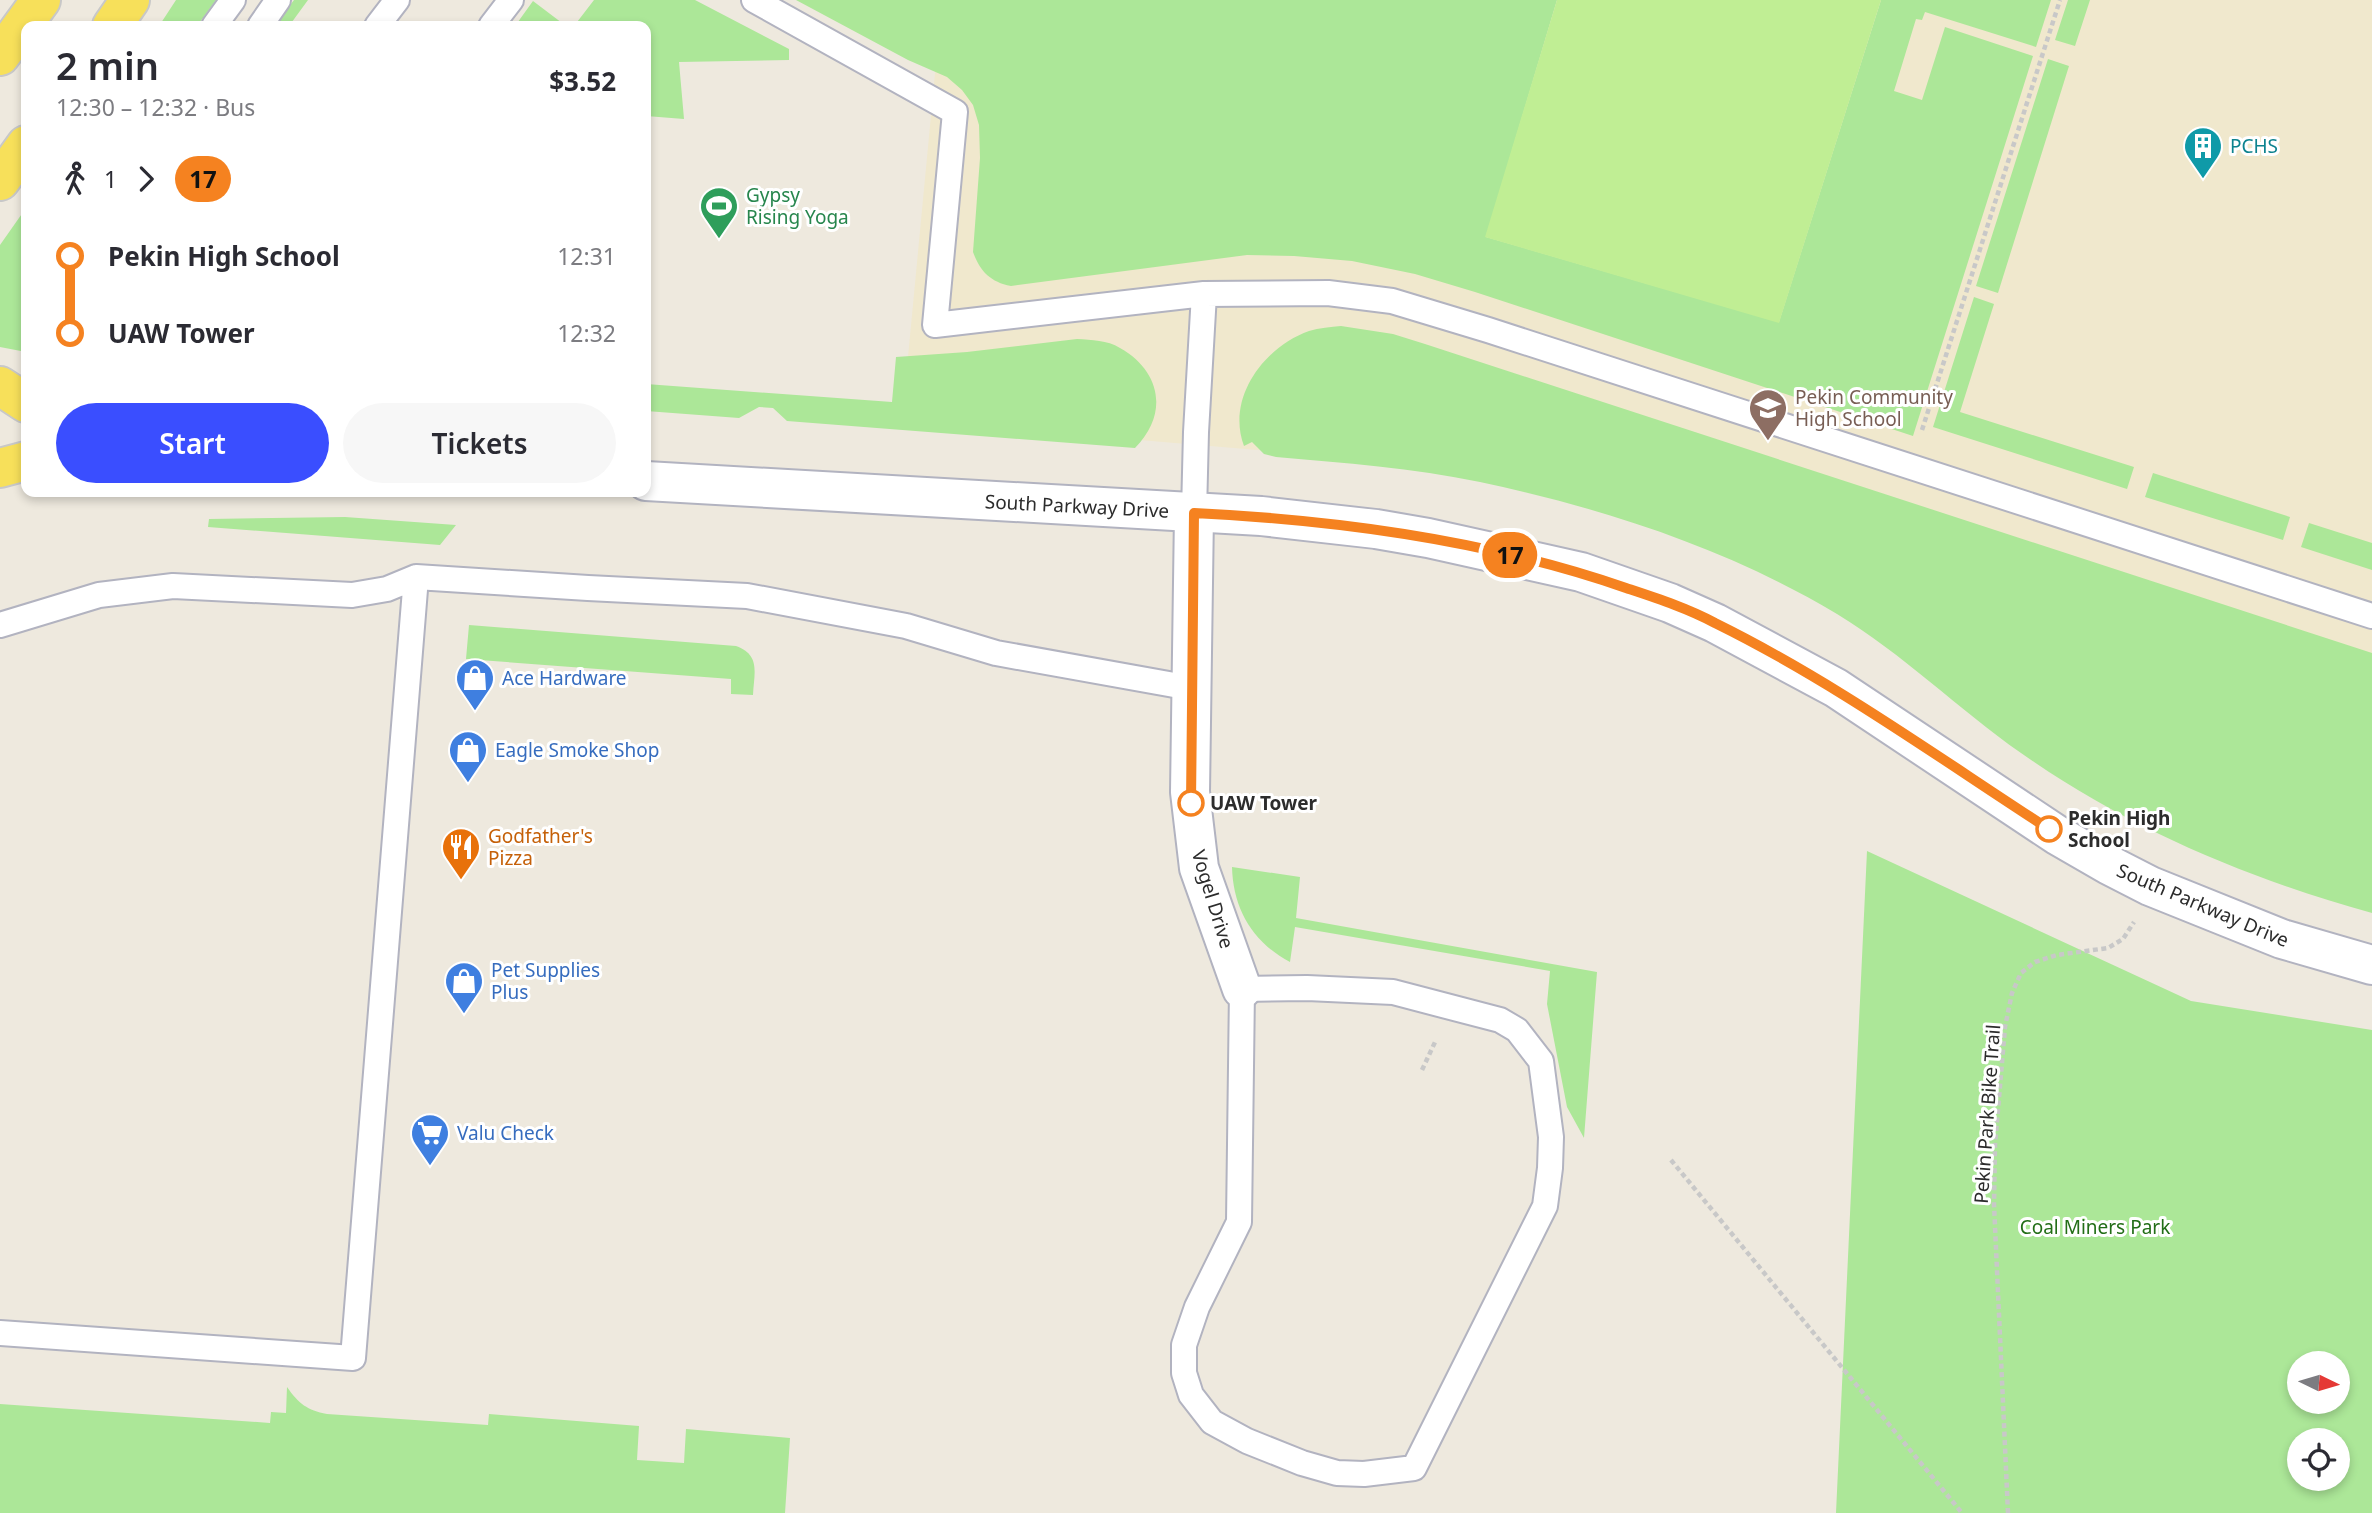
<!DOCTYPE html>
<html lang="en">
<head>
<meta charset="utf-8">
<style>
	:root { --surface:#fff; --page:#f7f7f7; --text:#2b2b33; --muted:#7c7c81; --accent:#3a4eff }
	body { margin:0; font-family:"Noto Sans",sans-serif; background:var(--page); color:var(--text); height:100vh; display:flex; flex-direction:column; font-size:26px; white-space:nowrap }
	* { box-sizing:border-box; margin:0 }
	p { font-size:23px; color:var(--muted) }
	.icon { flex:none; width:38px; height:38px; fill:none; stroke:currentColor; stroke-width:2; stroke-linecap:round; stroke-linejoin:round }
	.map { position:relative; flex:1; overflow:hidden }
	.sheet { position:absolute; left:21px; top:21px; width:630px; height:476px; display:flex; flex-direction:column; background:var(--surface); border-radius:14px; box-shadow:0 4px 10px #0003 }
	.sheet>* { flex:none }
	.badge { padding:0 14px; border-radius:23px; font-size:24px; line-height:46px }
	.needle { width:46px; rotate:95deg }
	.controls { position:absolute; left:2287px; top:1351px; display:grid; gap:14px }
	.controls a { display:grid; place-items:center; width:63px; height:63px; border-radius:50%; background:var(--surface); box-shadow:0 4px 10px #0003; font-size:35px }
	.map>.badge { position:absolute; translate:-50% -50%; box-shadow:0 0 0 4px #fff }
	.legs { display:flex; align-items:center; gap:10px; height:77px; padding:0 35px; font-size:23px }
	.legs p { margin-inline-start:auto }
	.head { display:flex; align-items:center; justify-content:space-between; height:119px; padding:0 35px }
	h1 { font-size:38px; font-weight:600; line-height:52px }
	.primary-button { display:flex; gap:14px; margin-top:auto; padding:14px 35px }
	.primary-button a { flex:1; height:80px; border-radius:42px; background:var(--accent); color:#fff; font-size:28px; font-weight:600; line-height:80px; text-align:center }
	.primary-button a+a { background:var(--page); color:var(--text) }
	ul { padding:0 35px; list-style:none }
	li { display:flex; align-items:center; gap:24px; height:77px; font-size:26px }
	li i { display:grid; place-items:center; width:10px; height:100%; margin:0 9px; background:currentColor }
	li i::after { content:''; width:18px; height:18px; margin:-9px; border:5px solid; border-radius:50%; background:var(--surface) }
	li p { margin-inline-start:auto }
	li:first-child i { background:linear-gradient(#0000 50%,currentColor 0) }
	li:last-child i { background:linear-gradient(currentColor 50%,#0000 0) }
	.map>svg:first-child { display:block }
</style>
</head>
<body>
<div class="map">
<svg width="2372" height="1513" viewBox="0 0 2372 1513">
	<rect width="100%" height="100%" fill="#eee9de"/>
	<path fill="#f0e8cd" d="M 942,0 L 2372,0 L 2372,878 L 1829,581 L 1629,507 L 1424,464 L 902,420 Z"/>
	<path fill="#ace798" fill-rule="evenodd" d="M 176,0 L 216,0 L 197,26 L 159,26 Z
		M 294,0 L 308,0 L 289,26 L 274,26 Z
		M 594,0 L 695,0 L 789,49 L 789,60 L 679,62 L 684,119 L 646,116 L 646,26 L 574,26 Z
		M 796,0 L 1557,0 L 1486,237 L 1779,322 L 1881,0 L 2051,0 L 2036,47 L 1925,12 L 1922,20 L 1916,19 L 1894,91 L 1922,100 L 1945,27 L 2033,56 L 1913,436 L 1475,292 L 1415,274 L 1352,261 L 1294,256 L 1247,255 L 1011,286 C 990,282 980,271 973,252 L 980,158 L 979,125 L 973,105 L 962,90 L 947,77 L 908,60 Z
		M 2068,0 L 2090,0 L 2075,46 L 2055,40 Z
		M 533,1 L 566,26 L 515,26 Z
		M 2048,59 L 2069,66 L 1998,293 L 1976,286 Z
		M 26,208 L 26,352 L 0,347 L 0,245 Z
		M 1974,297 L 1994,304 L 1960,412 L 2134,467 L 2127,489 L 1933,427 Z
		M 1341,326 L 1393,334 L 1425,344 L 2372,653 L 2372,913 C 2246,878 2128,828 2021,753 C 1958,709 1903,654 1837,614 C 1729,549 1603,508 1480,482 C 1413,468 1344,463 1276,457 L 1264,454 L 1252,442 L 1244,446 C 1226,398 1264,347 1309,331 C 1319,328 1331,327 1341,326 Z
		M 1077,339 C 1092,340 1107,340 1120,348 C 1161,371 1169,414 1135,448 L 787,421 L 773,408 L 759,407 L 739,418 L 646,411 L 646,384 L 892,402 L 896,357 L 967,352 Z
		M 2153,473 L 2290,517 L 2283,540 L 2145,497 Z
		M 345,517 L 456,525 L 440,545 L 208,527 L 209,519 Z
		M 2309,523 L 2372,543 L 2372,570 L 2301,547 Z
		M 469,625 L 736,646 C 761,655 754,673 753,695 L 731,694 L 731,679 L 466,659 Z
		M 1867,851 L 2191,1001 L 2372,1030 L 2372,1513 L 1836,1513 ZM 2300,1363 L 2338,1363 L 2338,1402 L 2300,1402 ZM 2300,1440 L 2338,1440 L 2338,1479 L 2300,1479 Z
		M 1232,867 L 1300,877 L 1296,918 L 1597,972 L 1584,1138 L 1567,1107 L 1547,1004 L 1550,971 L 1295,927 L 1290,962 C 1252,942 1233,908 1232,867 Z
		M 287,1387 C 299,1404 307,1410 327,1414 L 488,1425 L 489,1414 L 639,1426 L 637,1460 L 684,1463 L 686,1429 L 790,1438 L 785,1513 L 0,1513 L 0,1404 L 270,1423 L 271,1412 L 286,1413 Z"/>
	<path fill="#c0ee94" d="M 1557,0 L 1881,0 L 1779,323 L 1485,237 Z"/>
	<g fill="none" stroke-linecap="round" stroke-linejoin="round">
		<defs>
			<path id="service" d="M 754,0 L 955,112 L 935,325 L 1204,294 L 1328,293 L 1392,301 L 1488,330 L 2372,616
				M 214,26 L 233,0
				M 260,26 L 278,0
				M 377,26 L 397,0
				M 491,26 L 511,0
				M 1194,513 L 1196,432 L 1204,294
				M 0,625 L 99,595 L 173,586 L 352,595 L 387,589 L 416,577
				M 1307,988 L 1393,992 L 1500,1020 L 1517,1030 L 1541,1061 L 1551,1137 L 1550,1168 L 1545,1206 L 1414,1468 L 1364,1474 L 1337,1473 L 1302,1463 L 1247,1441 L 1212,1422 L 1191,1395 L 1184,1373 L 1184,1345 L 1197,1307 L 1239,1222 L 1242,989 Z
				M 0,1333 L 353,1358 L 416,577 L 588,588 L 747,596 L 906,626 L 996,653 L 1191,688"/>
			<path id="minor" d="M 1194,513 L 1190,792 L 1199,868 L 1242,989"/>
			<path id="secondary" d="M 646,481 L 1261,516 L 1376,529 L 1428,538 L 1581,572 L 1670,603 L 1715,623 L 1836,688 L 2057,835 L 2109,865 L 2150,886 L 2282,939 L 2372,965"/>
			<path id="primary" d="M 112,26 L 130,0
				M 0,56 L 41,0
				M 0,181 L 26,145
				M 0,386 L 26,403
				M 0,468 L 26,461"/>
		</defs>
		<use href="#service" stroke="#b2b3c0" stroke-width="28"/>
		<use href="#minor" stroke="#b2b3c0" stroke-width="42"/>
		<use href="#secondary" stroke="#b2b3c0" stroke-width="42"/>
		<use href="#primary" stroke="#c8c8c8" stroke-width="42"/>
		<path stroke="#c8c8c8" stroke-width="4.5" stroke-dasharray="5 3.5" stroke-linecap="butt" d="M 1922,430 L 2060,0
			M 1422,1070 L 1436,1040
			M 1671,1160 L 1962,1513
			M 2008,1513 L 1994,1204 L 1995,1145 L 2005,1027 L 2012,993 L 2021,973 L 2035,962 L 2057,955 L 2108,948 L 2123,939 L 2134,922"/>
		<use href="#service" stroke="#fff" stroke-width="24"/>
		<use href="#minor" stroke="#fff" stroke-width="38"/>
		<use href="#secondary" stroke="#fff" stroke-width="38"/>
		<use href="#primary" stroke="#f7e05a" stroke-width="38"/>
	</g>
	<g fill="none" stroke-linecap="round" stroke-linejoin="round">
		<defs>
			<path id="line-1" d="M 1191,803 L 1194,513 C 1340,520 1488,540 1626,588 C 1656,598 1687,608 1715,623 C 1833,681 1939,758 2049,829"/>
		</defs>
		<use href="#line-1" stroke="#fff" stroke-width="16"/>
		<use href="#line-1" stroke="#f58220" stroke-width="10"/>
	</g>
	<defs>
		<symbol id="building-pin" viewBox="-11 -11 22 30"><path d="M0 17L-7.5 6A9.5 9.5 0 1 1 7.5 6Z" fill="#0f9aa8" stroke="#fff"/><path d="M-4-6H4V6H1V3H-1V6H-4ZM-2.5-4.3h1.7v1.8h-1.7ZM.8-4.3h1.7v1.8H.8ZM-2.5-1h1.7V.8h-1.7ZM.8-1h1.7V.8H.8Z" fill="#fff"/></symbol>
		<symbol id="stadium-pin" viewBox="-11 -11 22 30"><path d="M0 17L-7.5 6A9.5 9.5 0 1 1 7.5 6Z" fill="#2e9e5b" stroke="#fff"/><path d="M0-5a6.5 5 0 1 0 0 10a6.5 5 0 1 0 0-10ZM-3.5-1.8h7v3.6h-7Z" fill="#fff"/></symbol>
		<symbol id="school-pin" viewBox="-11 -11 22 30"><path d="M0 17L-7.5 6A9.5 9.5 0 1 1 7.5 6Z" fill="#8d6e63" stroke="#fff"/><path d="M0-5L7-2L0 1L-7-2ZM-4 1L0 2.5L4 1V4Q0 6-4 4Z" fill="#fff"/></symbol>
		<symbol id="shop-pin" viewBox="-11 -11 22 30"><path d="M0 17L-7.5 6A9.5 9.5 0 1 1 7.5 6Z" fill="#3f7fe0" stroke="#fff"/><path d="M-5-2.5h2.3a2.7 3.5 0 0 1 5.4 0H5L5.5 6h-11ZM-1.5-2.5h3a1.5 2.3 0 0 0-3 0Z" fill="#fff"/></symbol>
		<symbol id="restaurant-pin" viewBox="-11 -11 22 30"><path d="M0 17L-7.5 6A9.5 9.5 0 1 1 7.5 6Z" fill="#e8710a" stroke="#fff"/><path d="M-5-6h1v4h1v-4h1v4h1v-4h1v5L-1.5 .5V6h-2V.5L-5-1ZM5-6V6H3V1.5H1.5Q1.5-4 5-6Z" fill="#fff"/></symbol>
		<symbol id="supermarket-pin" viewBox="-11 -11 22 30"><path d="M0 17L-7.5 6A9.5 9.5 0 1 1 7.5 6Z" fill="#3f7fe0" stroke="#fff"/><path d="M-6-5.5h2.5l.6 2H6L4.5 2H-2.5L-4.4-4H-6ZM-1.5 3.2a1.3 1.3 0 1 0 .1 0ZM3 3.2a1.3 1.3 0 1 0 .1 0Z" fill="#fff"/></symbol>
	</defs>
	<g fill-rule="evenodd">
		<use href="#building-pin" x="2181" y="124" width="44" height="60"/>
		<use href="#stadium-pin" x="697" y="184" width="44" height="60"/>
		<use href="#school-pin" x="1746" y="386" width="44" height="60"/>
		<use href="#shop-pin" x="453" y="656" width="44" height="60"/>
		<use href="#shop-pin" x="446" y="728" width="44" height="60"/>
		<use href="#restaurant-pin" x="439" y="825" width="44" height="60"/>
		<use href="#shop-pin" x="442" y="959" width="44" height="60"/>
		<use href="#supermarket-pin" x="408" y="1111" width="44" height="60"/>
	</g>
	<g fill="#fff" stroke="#f58220" stroke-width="3.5">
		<circle cx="1191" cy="803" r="12"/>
		<circle cx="2049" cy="829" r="12"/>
	</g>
	<g text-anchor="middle" stroke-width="6" stroke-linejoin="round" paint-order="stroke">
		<g font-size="19" fill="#0d838f" stroke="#fff" text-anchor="start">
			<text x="2230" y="153">PCHS</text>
		</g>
		<g font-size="19" fill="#27864d" stroke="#fff" text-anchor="start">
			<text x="746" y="202">Gypsy<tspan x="746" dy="22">Rising Yoga</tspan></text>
		</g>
		<g font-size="19" fill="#785e54" stroke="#fff" text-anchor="start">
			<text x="1795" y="404">Pekin Community<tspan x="1795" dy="22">High School</tspan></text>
		</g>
		<g font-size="19" fill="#2c2c2c" stroke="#fff">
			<text transform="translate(1077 506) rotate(3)" y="7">South Parkway Drive</text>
			<text transform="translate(1213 899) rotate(73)" y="7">Vogel Drive</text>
			<text transform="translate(2203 905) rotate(23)" y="7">South Parkway Drive</text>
			<text transform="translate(1987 1114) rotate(-86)" y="7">Pekin Park Bike Trail</text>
		</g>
		<g font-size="19" fill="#366cbe" stroke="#fff" text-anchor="start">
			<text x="502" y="685">Ace Hardware</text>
			<text x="495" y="757">Eagle Smoke Shop</text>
			<text x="491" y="977">Pet Supplies<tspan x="491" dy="22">Plus</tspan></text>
			<text x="457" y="1140">Valu Check</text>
		</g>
		<g font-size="19" font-weight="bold" fill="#2c2c2c" stroke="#fff" text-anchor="start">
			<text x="1210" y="810">UAW Tower</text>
			<text x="2068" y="825">Pekin High<tspan x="2068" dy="22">School</tspan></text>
		</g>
		<g font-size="19" fill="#c56008" stroke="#fff" text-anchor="start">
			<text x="488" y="843">Godfather's<tspan x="488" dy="22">Pizza</tspan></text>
		</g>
		<g font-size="19" fill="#226e17" stroke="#fff">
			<text x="2095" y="1234">Coal Miners Park</text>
		</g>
	</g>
</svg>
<div class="controls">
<a><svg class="needle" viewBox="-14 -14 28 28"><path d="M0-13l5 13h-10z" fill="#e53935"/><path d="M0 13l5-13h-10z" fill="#7c7c81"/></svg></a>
<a><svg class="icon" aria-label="locate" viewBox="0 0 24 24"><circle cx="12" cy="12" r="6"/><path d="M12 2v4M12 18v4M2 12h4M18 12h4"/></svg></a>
</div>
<b class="badge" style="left:1510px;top:555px;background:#f58220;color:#111">17</b>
<section class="sheet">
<div class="head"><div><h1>2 min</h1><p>12:30 – 12:32 · Bus</p></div><b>$3.52</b></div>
<div class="legs"><svg class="icon" aria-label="walk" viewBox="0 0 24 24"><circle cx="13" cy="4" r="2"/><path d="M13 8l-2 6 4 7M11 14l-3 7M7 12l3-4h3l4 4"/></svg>1<svg class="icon" aria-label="forward" viewBox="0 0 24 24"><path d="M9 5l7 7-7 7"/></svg><b class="badge" style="background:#f58220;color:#111">17</b></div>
<ul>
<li><i style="color:#f58220"></i><b>Pekin High School</b><p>12:31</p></li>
<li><i style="color:#f58220"></i><b>UAW Tower</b><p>12:32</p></li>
</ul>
<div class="primary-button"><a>Start</a><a>Tickets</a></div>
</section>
</div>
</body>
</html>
